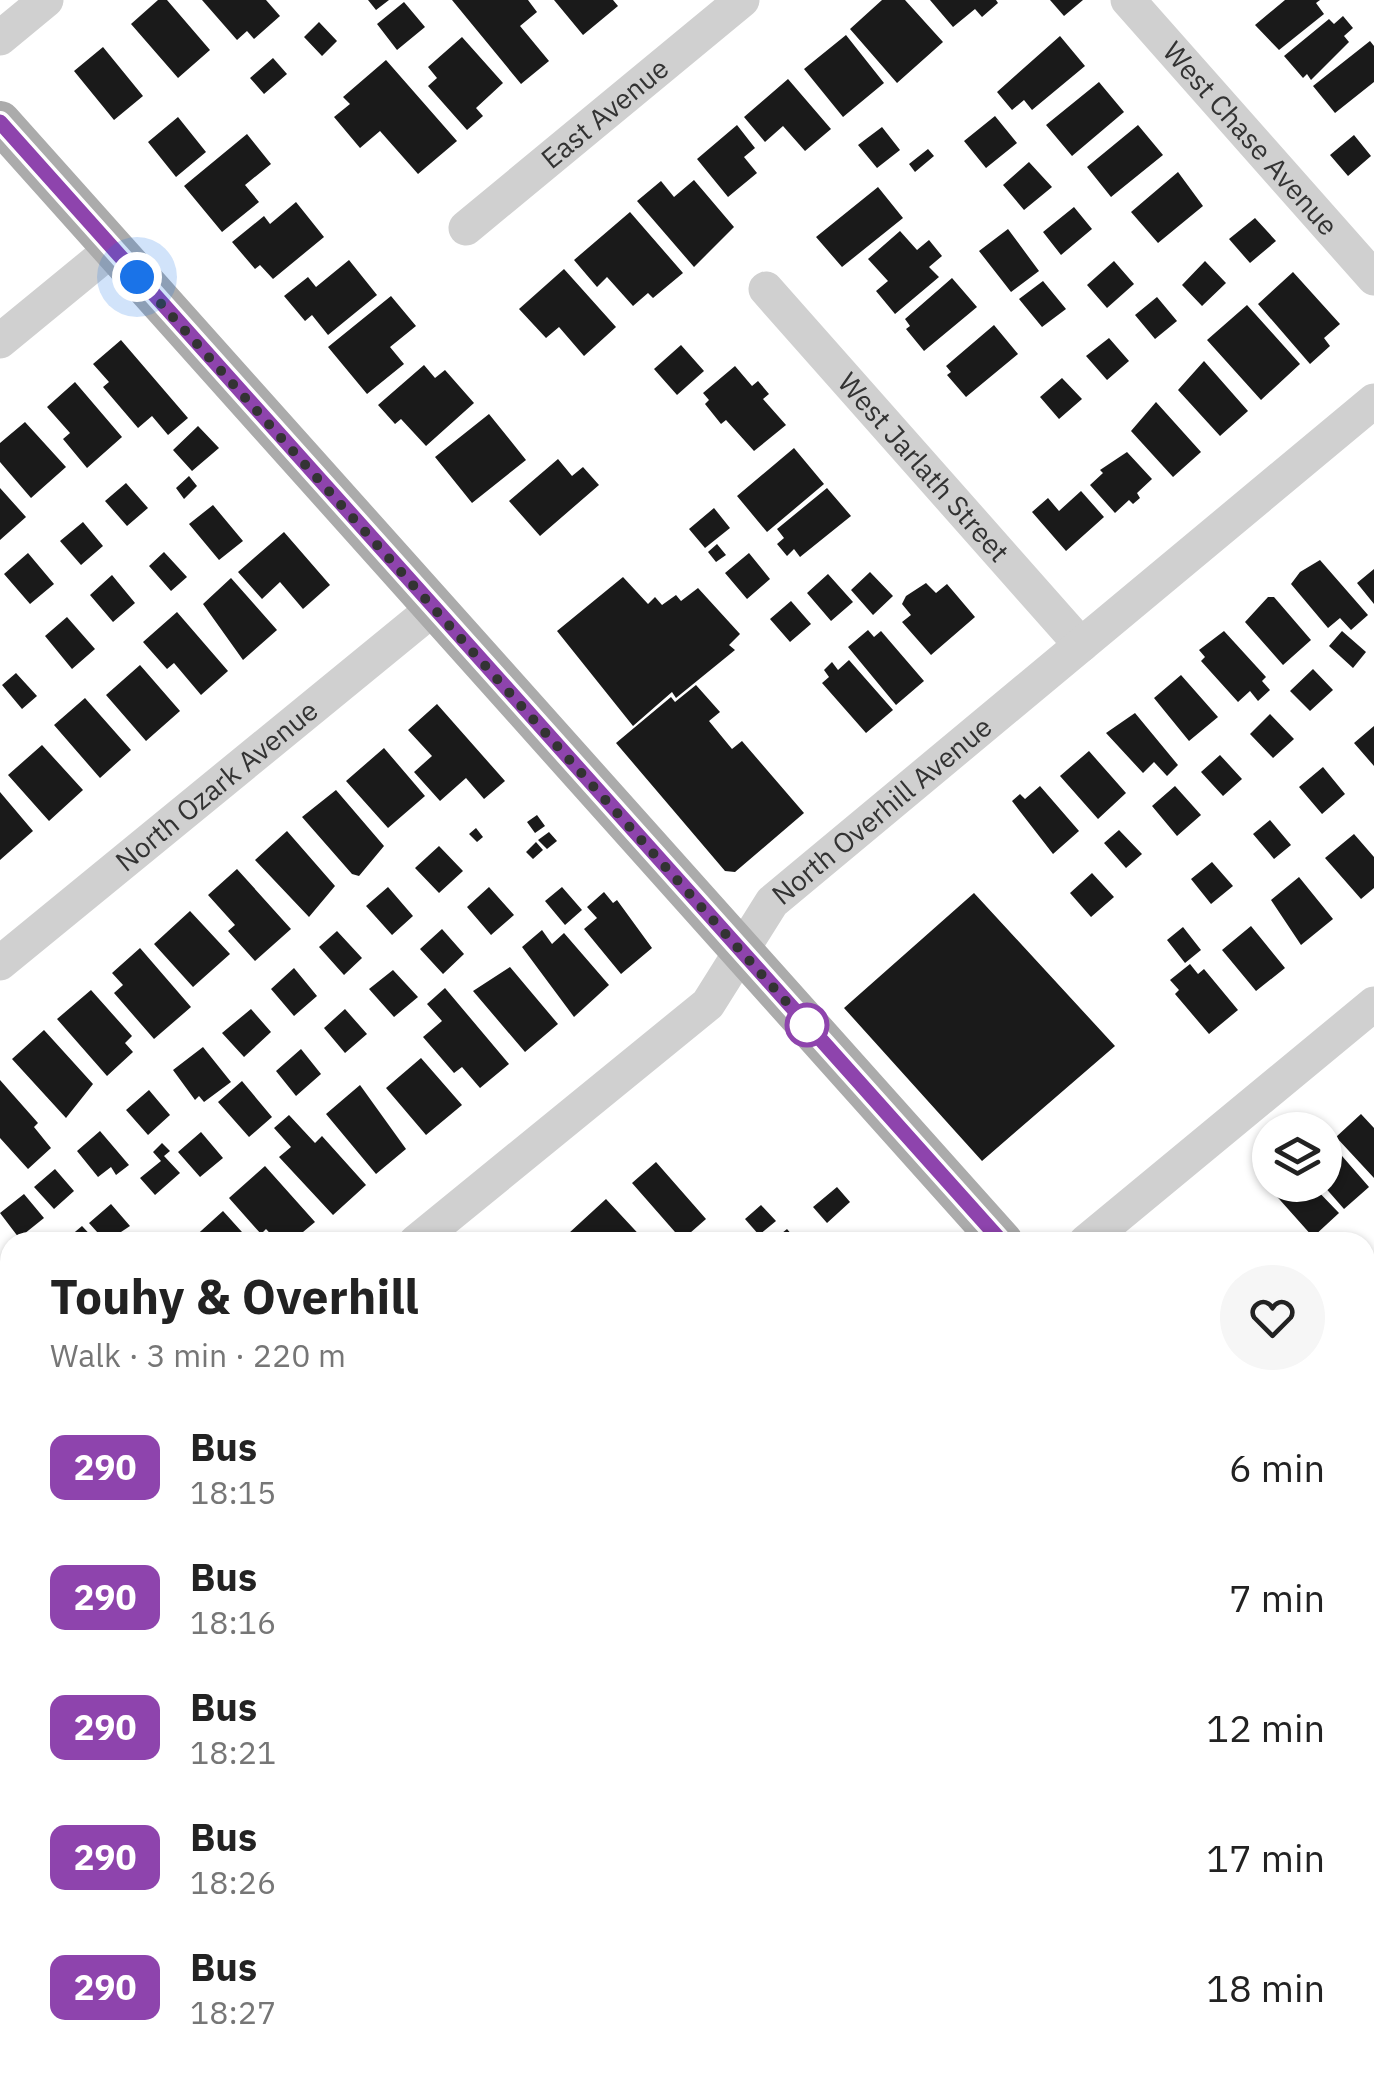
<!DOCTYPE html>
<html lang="en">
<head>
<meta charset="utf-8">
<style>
	:root { --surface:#fff; --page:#f6f6f6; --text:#222; --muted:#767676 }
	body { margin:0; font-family:"IBM Plex Sans",sans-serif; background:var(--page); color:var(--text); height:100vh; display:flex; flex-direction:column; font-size:38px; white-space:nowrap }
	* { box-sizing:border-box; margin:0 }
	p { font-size:32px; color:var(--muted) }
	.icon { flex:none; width:55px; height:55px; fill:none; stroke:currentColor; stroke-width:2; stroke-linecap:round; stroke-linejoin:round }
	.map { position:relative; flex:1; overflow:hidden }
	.side { position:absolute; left:0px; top:1232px; width:1375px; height:842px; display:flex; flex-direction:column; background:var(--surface); border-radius:30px 30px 0 0; box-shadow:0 2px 8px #0004 }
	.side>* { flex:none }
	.badge { padding:0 20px; border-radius:15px; font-size:35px; line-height:65px }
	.tools { position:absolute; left:1252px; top:1112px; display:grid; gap:20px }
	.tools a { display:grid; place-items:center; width:90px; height:90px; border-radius:50%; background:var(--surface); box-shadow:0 2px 8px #0004; font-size:50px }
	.you { position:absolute; width:50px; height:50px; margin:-25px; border:8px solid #fff; border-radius:50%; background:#1a73e8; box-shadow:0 0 0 15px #1a73e833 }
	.map>.badge { position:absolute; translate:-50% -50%; box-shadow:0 0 0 5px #fff }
	.round { display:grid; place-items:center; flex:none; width:105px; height:105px; border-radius:52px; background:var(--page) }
	.headline { display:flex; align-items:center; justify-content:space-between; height:170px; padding:0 50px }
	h1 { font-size:48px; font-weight:700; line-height:75px }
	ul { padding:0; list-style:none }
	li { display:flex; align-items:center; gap:30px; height:130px; padding:0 50px }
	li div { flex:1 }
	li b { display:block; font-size:38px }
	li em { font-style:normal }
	li .badge { min-width:110px; font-weight:700; text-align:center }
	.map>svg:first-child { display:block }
</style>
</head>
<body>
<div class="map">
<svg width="1374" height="2073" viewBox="0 0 1374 2073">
	<rect width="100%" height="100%" fill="#fff"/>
	<path fill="#1a1a1a" d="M 158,0 L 167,0 L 210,50 L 178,78 L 131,24 Z
		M 202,0 L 266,0 L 280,16 L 254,39 L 247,31 L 237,40 Z
		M 368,0 L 389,0 L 376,10 Z
		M 452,0 L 528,0 L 537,12 L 520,26 L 549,61 L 521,84 Z
		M 554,0 L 613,0 L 618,6 L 583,35 Z
		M 882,0 L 905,0 L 943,42 L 897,83 L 850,29 Z
		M 930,0 L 996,0 L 998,3 L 982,17 L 975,9 L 953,27 Z
		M 1050,0 L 1083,0 L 1064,16 Z
		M 1285,0 L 1320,0 L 1316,3 L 1324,14 L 1279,50 L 1255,25 Z
		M 404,2 L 425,27 L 397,50 L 377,24 Z
		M 1343,16 L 1353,28 L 1344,36 L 1349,42 L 1311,80 L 1307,74 L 1303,78 L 1284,56 L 1329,19 L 1334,24 Z
		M 319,22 L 337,41 L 322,56 L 304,37 Z
		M 846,35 L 884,83 L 843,117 L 804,69 Z
		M 1060,36 L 1085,66 L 1032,110 L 1024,100 L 1012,110 L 997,92 Z
		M 462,37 L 503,83 L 476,108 L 483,116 L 467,130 L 428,86 L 437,78 L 428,67 Z
		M 1370,41 L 1374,46 L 1374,82 L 1335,113 L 1313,86 Z
		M 103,47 L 143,96 L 114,120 L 74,71 Z
		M 273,58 L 287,74 L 264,94 L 250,78 Z
		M 386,60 L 457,141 L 418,174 L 380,131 L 360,148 L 334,117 L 350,104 L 343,97 Z
		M 788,79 L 831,129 L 805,151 L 783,126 L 765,142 L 744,117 Z
		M 1099,82 L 1124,112 L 1072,156 L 1046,125 Z
		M 995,116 L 1017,143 L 986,168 L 964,141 Z
		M 178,117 L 206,152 L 176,177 L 148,142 Z
		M 737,125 L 755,148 L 744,157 L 757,173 L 728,197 L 697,159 Z
		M 1138,125 L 1163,155 L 1111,197 L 1087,167 Z
		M 882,127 L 900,150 L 877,168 L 858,145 Z
		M 247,134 L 271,164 L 245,185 L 259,202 L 222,232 L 184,186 Z
		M 1354,135 L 1371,156 L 1348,176 L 1330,155 Z
		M 928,149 L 934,156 L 915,172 L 909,164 Z
		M 1029,162 L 1052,187 L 1024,210 L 1003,185 Z
		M 1178,172 L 1203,206 L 1158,243 L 1131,212 Z
		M 694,180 L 734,227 L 694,267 L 637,201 L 661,181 L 674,197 Z
		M 878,187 L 903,218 L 842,267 L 816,237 Z
		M 296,202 L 324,237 L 273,279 L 260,265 L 255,269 L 232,242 L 264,216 L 270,224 Z
		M 1074,207 L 1092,229 L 1061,255 L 1043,232 Z
		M 630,212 L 683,273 L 653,298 L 648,293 L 633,306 L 607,277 L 597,287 L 574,260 Z
		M 1255,218 L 1276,241 L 1250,263 L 1229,239 Z
		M 1008,229 L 1039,271 L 1011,292 L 979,251 Z
		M 900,231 L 917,250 L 929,240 L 942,256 L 929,267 L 939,277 L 895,314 L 876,291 L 888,281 L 868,259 Z
		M 349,260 L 377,295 L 328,335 L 312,315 L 305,321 L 284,296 L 308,277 L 316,287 Z
		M 1114,261 L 1134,284 L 1107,308 L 1087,285 Z
		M 1205,261 L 1226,283 L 1202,306 L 1182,285 Z
		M 564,269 L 616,327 L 584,356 L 559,327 L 546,338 L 519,309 Z
		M 1293,272 L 1340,324 L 1324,338 L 1330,346 L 1310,364 L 1258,304 Z
		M 952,278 L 977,307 L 924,351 L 906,329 L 910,326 L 905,319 Z
		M 1043,281 L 1066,309 L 1042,327 L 1019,299 Z
		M 391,296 L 416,326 L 390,347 L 404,364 L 367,394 L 328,347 Z
		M 1157,297 L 1177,321 L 1155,339 L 1135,315 Z
		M 1247,305 L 1300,364 L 1261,400 L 1207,340 Z
		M 994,325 L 1018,354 L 966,397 L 947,375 L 951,372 L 946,366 Z
		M 1109,338 L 1129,361 L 1107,380 L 1086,356 Z
		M 121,340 L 188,418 L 168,435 L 152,416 L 138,428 L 103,387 L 109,382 L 93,364 Z
		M 681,345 L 704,371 L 677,395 L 654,369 Z
		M 1204,361 L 1248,411 L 1220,436 L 1178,390 Z
		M 424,365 L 435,378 L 445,370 L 474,403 L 426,446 L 401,419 L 395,424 L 378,405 Z
		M 735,366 L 752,386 L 758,381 L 769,394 L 763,399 L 786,425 L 754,451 L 726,420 L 721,424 L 705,404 L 709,400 L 703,393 Z
		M 1062,378 L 1082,399 L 1059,419 L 1040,397 Z
		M 75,382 L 122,437 L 87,468 L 63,439 L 70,433 L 47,407 Z
		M 1156,402 L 1201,452 L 1173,477 L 1131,431 Z
		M 489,414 L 526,460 L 472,503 L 435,457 Z
		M 25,422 L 66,467 L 31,498 L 0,462 L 0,443 Z
		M 198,426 L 219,448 L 192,471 L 173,450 Z
		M 794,448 L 824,484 L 767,532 L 737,496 Z
		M 1127,452 L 1152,479 L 1137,493 L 1140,498 L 1133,504 L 1129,500 L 1115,513 L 1090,485 L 1103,473 L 1100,470 Z
		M 558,459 L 572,476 L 583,467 L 599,485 L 540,536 L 509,501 Z
		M 189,476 L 197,486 L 184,499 L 176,488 Z
		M 126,483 L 148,508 L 127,526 L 105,501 Z
		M 0,488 L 26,517 L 0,540 Z
		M 827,488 L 851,516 L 800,557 L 794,549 L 787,556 L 777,544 L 784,538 L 777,529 Z
		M 1081,491 L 1104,517 L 1066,551 L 1032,512 L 1048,498 L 1059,511 Z
		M 213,505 L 243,541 L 219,560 L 189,524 Z
		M 714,508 L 730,528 L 705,548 L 689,529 Z
		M 83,522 L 103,546 L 81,565 L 60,541 Z
		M 284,532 L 330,585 L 303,609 L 280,582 L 262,599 L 238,572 Z
		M 717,544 L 726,555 L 716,562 L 708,552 Z
		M 164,552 L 187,577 L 171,591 L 149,566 Z
		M 28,553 L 54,584 L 30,604 L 4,574 Z
		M 749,553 L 770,579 L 747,599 L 725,573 Z
		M 1320,560 L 1368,615 L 1351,630 L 1340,618 L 1328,628 L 1291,584 L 1300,572 Z
		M 1374,569 L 1374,604 L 1357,583 Z
		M 870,572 L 893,596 L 873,615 L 851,590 Z
		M 828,574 L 853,602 L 831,621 L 807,593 Z
		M 112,575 L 135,603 L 113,622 L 90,595 Z
		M 623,577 L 648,604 L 655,597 L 662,605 L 676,595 L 681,601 L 698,588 L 740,634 L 729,645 L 735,650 L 676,698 L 672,692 L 633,726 L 557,631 Z
		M 231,578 L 277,630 L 243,660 L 203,604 Z
		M 926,583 L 936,593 L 947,584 L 975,617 L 931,655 L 902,622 L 911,615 L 902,604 L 906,596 Z
		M 1268,597 L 1274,597 L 1311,640 L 1283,665 L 1245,622 Z
		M 791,601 L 811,624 L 790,642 L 770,619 Z
		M 177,612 L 228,671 L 201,695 L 174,663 L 167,669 L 143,642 Z
		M 67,617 L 95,649 L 72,669 L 45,636 Z
		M 868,630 L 874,637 L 881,631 L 924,681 L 896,705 L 848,647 Z
		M 1224,631 L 1266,677 L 1262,681 L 1270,690 L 1258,701 L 1250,691 L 1238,702 L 1201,661 L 1205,657 L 1199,650 Z
		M 1342,631 L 1366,652 L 1353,668 L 1329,646 Z
		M 849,660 L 893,710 L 866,733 L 822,683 L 829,677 L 824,670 L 832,662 L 838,670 Z
		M 140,665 L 180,711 L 146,741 L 106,695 Z
		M 1313,669 L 1333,690 L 1310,711 L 1290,691 Z
		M 16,673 L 37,696 L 22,709 L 2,685 Z
		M 1181,675 L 1218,717 L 1189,741 L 1154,698 Z
		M 696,685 L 720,712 L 709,721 L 732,749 L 742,741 L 804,813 L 735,872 L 725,871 L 616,743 L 671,697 L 675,702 Z
		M 85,698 L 131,750 L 100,778 L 54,725 Z
		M 437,704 L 505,781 L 484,799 L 466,778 L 440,801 L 414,772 L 432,756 L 408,730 Z
		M 1135,713 L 1178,765 L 1167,776 L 1154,762 L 1143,773 L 1106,733 Z
		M 1270,714 L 1294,739 L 1273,758 L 1250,734 Z
		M 1374,726 L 1374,766 L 1354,743 Z
		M 42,745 L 83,790 L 49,821 L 8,775 Z
		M 384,748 L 425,796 L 388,828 L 346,781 Z
		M 1089,751 L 1126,793 L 1098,819 L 1060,776 Z
		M 1220,755 L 1242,779 L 1223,796 L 1201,772 Z
		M 1323,767 L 1345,794 L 1322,814 L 1299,787 Z
		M 1040,786 L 1079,831 L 1053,854 L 1012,801 L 1020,794 L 1025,799 Z
		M 1175,786 L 1201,815 L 1177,836 L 1152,806 Z
		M 336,790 L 384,846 L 359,876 L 352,874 L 302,817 Z
		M 0,792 L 33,831 L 0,860 Z
		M 537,815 L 545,826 L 535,833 L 527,822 Z
		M 1270,820 L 1291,845 L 1274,859 L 1253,834 Z
		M 476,828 L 483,837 L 477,842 L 469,834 Z
		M 1119,830 L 1142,854 L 1126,868 L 1104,843 Z
		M 287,831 L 335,886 L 309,917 L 255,860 Z
		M 549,832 L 557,841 L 547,849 L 538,840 Z
		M 1354,834 L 1374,857 L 1374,888 L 1361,899 L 1325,858 Z
		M 536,842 L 543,850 L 533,859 L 526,852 Z
		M 439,846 L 463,871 L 439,893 L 415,868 Z
		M 1212,862 L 1233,886 L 1211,904 L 1191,879 Z
		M 237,869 L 291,929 L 255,961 L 228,931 L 235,925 L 208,895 Z
		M 1092,873 L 1114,897 L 1091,917 L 1070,893 Z
		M 1299,877 L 1333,919 L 1301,945 L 1271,900 Z
		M 388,887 L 413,916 L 392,935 L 366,906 Z
		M 489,887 L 514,915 L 491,935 L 467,907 Z
		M 562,887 L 582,910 L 565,925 L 545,901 Z
		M 604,892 L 613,903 L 617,900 L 652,948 L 621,974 L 584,929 L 597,918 L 587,907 Z
		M 974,893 L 1115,1046 L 982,1161 L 844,1008 Z
		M 190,911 L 230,954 L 193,987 L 154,944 Z
		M 1251,926 L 1285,968 L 1256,991 L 1222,950 Z
		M 1183,927 L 1201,950 L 1185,963 L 1167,940 Z
		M 442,929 L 464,954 L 443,974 L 420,949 Z
		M 542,930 L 552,944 L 564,933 L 609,985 L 574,1017 L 522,947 Z
		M 337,931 L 362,958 L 344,975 L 319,947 Z
		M 140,948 L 191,1007 L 154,1039 L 114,993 L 123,985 L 112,973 Z
		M 1190,964 L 1198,974 L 1204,969 L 1238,1010 L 1209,1034 L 1175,994 L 1179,990 L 1170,980 Z
		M 510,967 L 558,1024 L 525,1052 L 473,991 Z
		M 294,968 L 317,996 L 294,1016 L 271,989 Z
		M 393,970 L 418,997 L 394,1017 L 369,989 Z
		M 445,988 L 509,1064 L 480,1088 L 462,1067 L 454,1073 L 423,1037 L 442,1021 L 427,1004 Z
		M 91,990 L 132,1036 L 125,1043 L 133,1052 L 107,1076 L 57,1019 Z
		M 251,1009 L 271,1032 L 244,1057 L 222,1033 Z
		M 345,1009 L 367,1034 L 345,1053 L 324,1028 Z
		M 44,1030 L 93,1084 L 66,1118 L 12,1059 Z
		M 203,1047 L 231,1082 L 204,1102 L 199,1096 L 195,1100 L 173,1070 Z
		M 301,1049 L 321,1074 L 296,1096 L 276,1071 Z
		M 421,1058 L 462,1105 L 426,1135 L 386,1088 Z
		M 0,1080 L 38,1123 L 34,1127 L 51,1148 L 28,1169 L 0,1138 Z
		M 242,1081 L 272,1117 L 249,1137 L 218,1102 Z
		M 360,1085 L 406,1149 L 376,1174 L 326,1114 Z
		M 149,1090 L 170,1115 L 148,1135 L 126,1110 Z
		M 1361,1114 L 1374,1128 L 1374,1178 L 1336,1137 Z
		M 289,1115 L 315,1143 L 322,1136 L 366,1185 L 333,1215 L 279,1157 L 291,1147 L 274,1128 Z
		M 100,1131 L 129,1165 L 116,1175 L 111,1167 L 98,1177 L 77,1151 Z
		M 201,1132 L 223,1158 L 200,1177 L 178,1152 Z
		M 1329,1141 L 1369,1187 L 1344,1209 L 1323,1185 Z
		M 162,1143 L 170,1151 L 164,1156 L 180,1173 L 155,1195 L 140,1178 L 161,1161 L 153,1152 Z
		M 656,1162 L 706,1219 L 682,1240 L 632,1183 Z
		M 265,1166 L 315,1222 L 291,1242 L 278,1242 L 266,1229 L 261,1234 L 229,1198 Z
		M 55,1169 L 74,1191 L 54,1209 L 34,1187 Z
		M 1278,1185 L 1312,1185 L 1339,1213 L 1313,1237 L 1272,1191 Z
		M 837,1187 L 850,1202 L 827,1223 L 813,1207 Z
		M 24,1194 L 44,1218 L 19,1238 L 0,1213 Z
		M 606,1199 L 646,1242 L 578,1242 L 569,1233 Z
		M 111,1204 L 130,1226 L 106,1242 L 89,1223 Z
		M 761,1205 L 776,1221 L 759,1235 L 745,1219 Z
		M 223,1211 L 251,1242 L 193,1242 L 191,1240 Z
		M 82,1226 L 97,1242 L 63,1242 Z
		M 787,1229 L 798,1242 L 771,1242 Z
		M 1370,1252 L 1374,1284 L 1365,1292 L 1365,1256 Z
		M 10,1281 L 10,1323 L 6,1326 L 0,1318 L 0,1290 Z
		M 1365,1338 L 1374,1348 L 1374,1373 L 1365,1381 Z
		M 1374,1390 L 1374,1531 L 1365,1520 L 1365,1397 Z
		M 0,1450 L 10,1462 L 10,1490 L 0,1500 Z
		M 1365,1738 L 1374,1749 L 1374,1806 L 1365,1796 Z
		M 0,1776 L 10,1787 L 0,1795 Z
		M 10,1872 L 10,1918 L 0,1906 L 0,1881 Z
		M 1365,1910 L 1374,1920 L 1365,1932 Z
		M 1365,1985 L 1374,1995 L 1374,2003 L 1365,2011 Z
		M 0,1999 L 10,2010 L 10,2060 L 3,2066 Z
		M 235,2065 L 274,2065 L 281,2073 L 226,2073 Z
		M 294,2065 L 355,2065 L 346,2073 L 301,2073 Z
		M 403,2065 L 426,2065 L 434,2073 L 395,2073 Z
		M 434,2065 L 456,2065 L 448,2073 Z
		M 483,2065 L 518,2065 L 523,2070 L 479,2073 Z
		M 565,2065 L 593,2065 L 600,2073 L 566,2073 L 562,2068 Z
		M 631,2065 L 691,2065 L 691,2073 L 638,2073 Z
		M 951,2065 L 1002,2065 L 1008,2073 L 958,2073 Z
		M 1152,2065 L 1160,2065 L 1167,2073 L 1142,2073 Z
		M 1253,2065 L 1292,2065 L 1299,2073 L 1247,2073 Z"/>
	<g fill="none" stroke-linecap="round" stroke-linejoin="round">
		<g stroke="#d0d0d0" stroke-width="35">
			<path id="s1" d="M 1128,0 L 1374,278"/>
			<path d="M 0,38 L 46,0"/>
			<path id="s2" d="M 466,228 L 742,0"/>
			<path id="s3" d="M 766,289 L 1081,645"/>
			<path d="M 0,341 L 112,249"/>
			<path id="s4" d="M 0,963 L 434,608"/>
			<path id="s5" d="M 416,1242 L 708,1004 L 772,902 L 1374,401"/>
			<path d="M 1086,1242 L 1374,1004"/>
			<path d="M 0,1583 L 10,1575"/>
			<path d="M 1365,1589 L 1374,1581"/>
			<path d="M 103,2073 L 113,2065"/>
			<path d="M 805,2073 L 815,2065"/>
		</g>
		<path stroke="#ababab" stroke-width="42" d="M 0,122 L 1002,1242
			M 1365,1648 L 1374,1658"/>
	</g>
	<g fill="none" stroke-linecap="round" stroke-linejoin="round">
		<defs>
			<path id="line" d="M 0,122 L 1002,1242"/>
		</defs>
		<use href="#line" stroke="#fff" stroke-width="22"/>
		<use href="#line" stroke="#8e44ad" stroke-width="15"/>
		<path stroke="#333" stroke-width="10" stroke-dasharray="0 18" d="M 137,277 L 807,1025"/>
	</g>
	<circle fill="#fff" stroke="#8e44ad" stroke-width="5" cx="807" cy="1025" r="20"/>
	<g text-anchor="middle" stroke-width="10" stroke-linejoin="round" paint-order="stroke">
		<g font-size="28" fill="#333" stroke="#fff">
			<text dy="10" stroke="none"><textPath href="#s2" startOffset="180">East Avenue</textPath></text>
			<text dy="10" stroke="none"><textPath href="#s1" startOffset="185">West Chase Avenue</textPath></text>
			<text dy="10" stroke="none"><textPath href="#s3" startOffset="238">West Jarlath Street</textPath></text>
			<text dy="10" stroke="none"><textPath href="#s4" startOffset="280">North Ozark Avenue</textPath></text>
			<text dy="10" stroke="none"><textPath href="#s5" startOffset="640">North Overhill Avenue</textPath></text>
		</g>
	</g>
</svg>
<div class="tools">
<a><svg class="icon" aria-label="layers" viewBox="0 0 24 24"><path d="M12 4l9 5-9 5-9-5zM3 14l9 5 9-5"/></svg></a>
</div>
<div class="you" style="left:137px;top:277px"></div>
<section class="side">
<div class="headline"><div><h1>Touhy &amp; Overhill</h1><p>Walk · 3 min · 220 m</p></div><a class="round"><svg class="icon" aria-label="heart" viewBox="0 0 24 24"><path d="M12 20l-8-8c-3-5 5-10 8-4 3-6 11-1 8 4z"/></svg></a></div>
<ul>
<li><span class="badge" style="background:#8e44ad;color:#fff">290</span><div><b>Bus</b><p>18:15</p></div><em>6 min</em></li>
<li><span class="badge" style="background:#8e44ad;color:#fff">290</span><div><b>Bus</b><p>18:16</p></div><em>7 min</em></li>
<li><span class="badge" style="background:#8e44ad;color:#fff">290</span><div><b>Bus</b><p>18:21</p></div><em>12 min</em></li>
<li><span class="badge" style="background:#8e44ad;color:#fff">290</span><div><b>Bus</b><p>18:26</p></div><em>17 min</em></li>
<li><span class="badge" style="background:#8e44ad;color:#fff">290</span><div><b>Bus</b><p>18:27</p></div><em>18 min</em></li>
</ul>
</section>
</div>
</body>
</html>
